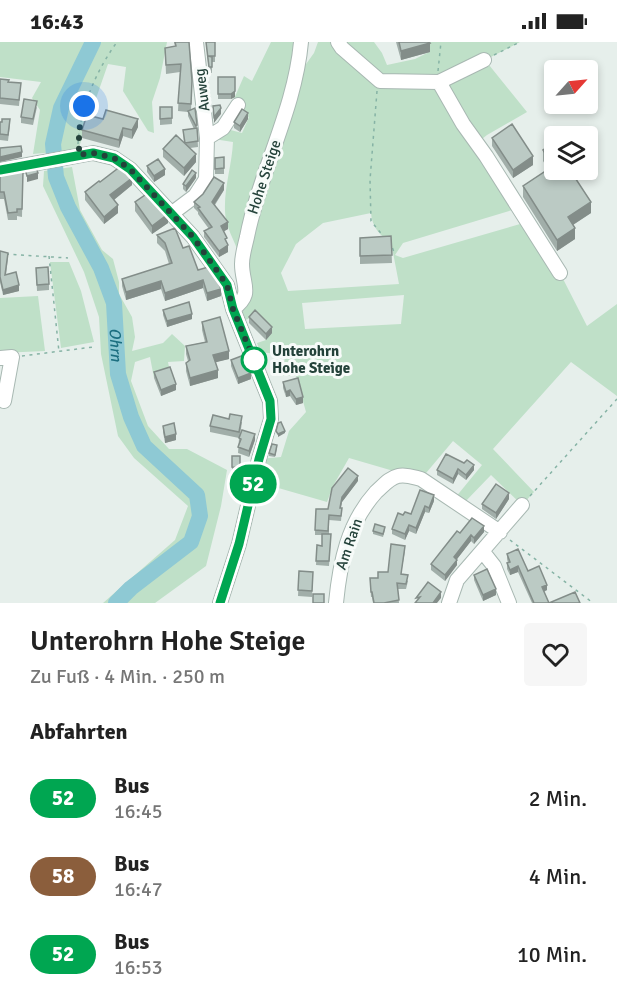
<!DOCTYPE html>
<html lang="de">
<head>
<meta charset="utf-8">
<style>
	:root { --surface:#fff; --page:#f6f6f6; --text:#222; --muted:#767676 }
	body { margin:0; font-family:Signika,sans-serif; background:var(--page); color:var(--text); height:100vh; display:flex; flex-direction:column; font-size:22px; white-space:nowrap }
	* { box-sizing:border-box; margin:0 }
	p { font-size:20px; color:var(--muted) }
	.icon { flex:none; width:33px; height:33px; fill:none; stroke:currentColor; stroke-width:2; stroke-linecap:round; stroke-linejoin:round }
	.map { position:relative; height:561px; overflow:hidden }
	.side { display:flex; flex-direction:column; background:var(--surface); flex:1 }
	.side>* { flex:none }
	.badge { padding:0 12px; border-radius:20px; font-size:21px; line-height:39px }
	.needle { width:39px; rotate:63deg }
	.tools { position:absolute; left:544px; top:18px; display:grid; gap:12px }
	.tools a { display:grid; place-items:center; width:54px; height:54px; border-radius:6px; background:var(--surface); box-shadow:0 3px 9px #0003; font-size:30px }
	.you { position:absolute; width:30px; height:30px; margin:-15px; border:4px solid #fff; border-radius:50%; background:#1a73e8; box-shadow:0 0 0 9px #1a73e833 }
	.map>.badge { position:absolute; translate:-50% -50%; box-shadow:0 0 0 3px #fff }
	h2 { padding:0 30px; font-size:22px; line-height:54px }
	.round { display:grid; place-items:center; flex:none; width:63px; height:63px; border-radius:6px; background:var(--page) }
	.summary { display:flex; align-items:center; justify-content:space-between; height:102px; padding:0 30px }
	h1 { font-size:28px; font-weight:600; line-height:45px }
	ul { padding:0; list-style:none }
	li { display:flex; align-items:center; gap:18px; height:78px; padding:0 30px }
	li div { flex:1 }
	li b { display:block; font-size:22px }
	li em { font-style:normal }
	li .badge { min-width:66px; font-weight:700; text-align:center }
	.status { display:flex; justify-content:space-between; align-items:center; height:42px; padding:0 30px; background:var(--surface); direction:ltr }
	.status svg { height:16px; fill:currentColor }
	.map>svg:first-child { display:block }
</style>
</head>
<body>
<div class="status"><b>16:43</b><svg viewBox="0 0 49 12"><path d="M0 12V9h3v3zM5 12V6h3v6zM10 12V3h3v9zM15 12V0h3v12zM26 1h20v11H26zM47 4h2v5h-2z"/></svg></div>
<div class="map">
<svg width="617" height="561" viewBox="0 0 617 561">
	<rect width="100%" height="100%" fill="#e6efeb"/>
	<path fill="#bfe0c8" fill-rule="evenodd" d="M 0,0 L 167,0 L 160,36 L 152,60 L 154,91 L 148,89 L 123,49 L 126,25 L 108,22 L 78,108 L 33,112 L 40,68 L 32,56 L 41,40 L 0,35 Z
		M 271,0 L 301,0 L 296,36 L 314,11 L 318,0 L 374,0 L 382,11 L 387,23 L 415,17 L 429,10 L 427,0 L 520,0 L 485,18 L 527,70 L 487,93 L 477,101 L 519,166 L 403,201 L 395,213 L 403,216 L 527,180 L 560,231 L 587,284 L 617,262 L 617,354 L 571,320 L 493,407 L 534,450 L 522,463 L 491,433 L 463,462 L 455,456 L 482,423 L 453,399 L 421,437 L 349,416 L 333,444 L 327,460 L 254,439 L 259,417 L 281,415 L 289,389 L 306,370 L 296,334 L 283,334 L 285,313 L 260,310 L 257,301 L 266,298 L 255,274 L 238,281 C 242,262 245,240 242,221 C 238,204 225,186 225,169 C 224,145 232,123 233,100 L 207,96 L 223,86 L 242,91 L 249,75 L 230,66 L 244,34 L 252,39 ZM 371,171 C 372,185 380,194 391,200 L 399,242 L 288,249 L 281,231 L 296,202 L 323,181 ZM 404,253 L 401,282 L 305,287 L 302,261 Z
		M 72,125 L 80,168 L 102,208 L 113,217 L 119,240 L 119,252 L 132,275 L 135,295 L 132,309 L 163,301 L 172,292 L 185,304 L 184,319 L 168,320 L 170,330 L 154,336 L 150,315 L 135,320 L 131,339 L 148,384 L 169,407 L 187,407 L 227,428 L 221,464 L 206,524 L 155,561 L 103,561 L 175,498 L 188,464 L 134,416 L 118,394 L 101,312 L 99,275 L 84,230 L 43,144 L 44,129 Z
		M 50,220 L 69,220 L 81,249 L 94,300 L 61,306 Z
		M 38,254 L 45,309 L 0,311 L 0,256 Z"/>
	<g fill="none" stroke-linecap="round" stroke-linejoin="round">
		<path stroke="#8ec9d4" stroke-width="16" id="s1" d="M 93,0 L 61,66 L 53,102 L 56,135 L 68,165 L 101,226 L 114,261 L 118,332 L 131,375 L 144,404 L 197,453 L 200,474 L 191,500 L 131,546 L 116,561"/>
		<defs>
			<path id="minor" d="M 338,0 L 342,6 L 380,39 L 439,40 L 484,18
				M 439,40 L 463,82 L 486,114 L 560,231
				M 207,96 L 223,86 L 238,63
				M 0,128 L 93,111 L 114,116 L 130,127 L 193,195 L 227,243 L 233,267 L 270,359 L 271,377 L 259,417 L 239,502 L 220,561
				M 171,172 L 195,154 L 206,137 L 207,96 L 196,0
				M 233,267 C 254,252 242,243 242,222 C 242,213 245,204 247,195 C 260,129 295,67 301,0
				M 0,316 L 12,315 L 4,359
				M 483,510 L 494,524 L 509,561
				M 336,561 C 340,520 348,481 376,450 C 383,444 389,436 398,434 C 406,432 413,435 421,437 L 500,490
				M 449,561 L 457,538 L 522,463"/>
		</defs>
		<use href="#minor" stroke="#a8b8b2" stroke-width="16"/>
		<path stroke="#86b3a5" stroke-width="1.5" stroke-dasharray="3 4.5" stroke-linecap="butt" d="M 494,13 L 520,0
			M 438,29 L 441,0
			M 377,49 L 370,138 L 371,179 L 384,195
			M 78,102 C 80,66 96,29 117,0
			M 390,199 L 395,213
			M 6,212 L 68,216
			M 49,214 L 59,310
			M 22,314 L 93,305
			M 530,454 L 617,357
			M 510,498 L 593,561"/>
		<use href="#minor" stroke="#fff" stroke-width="14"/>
	</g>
	<path fill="#a1aea9" d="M 174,0 L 189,0 L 192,47 L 191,68 L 197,86 L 198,105 L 190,106 L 196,120 L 184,134 L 163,115 L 163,107 L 184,101 L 183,88 L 194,87 L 188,74 L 188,70 L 178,69 L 180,30 L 166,32 L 165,6 L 175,4 Z
		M 206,0 L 215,0 L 215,20 L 212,20 L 212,31 L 209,31 Z
		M 396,0 L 429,0 L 430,10 L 401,18 Z
		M 218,35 L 235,55 L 231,57 L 218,57 Z
		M 0,37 L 8,40 L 21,41 L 19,64 L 0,62 Z
		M 37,65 L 33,83 L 21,81 L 21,75 Z
		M 160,65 L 172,65 L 172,82 L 160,83 Z
		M 103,77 L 138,85 L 132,97 L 123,94 L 119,106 L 82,96 L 82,88 Z
		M 248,77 L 240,90 L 234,86 L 234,80 Z
		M 0,80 L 10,83 L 8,99 L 0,98 Z
		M 492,96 L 533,123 L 513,136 L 492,104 Z
		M 543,108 L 591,171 L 573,183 L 575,197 L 557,209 L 523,155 L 523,144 L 548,127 L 543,119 Z
		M 224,115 L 224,132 L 215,132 L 215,116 Z
		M 147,124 L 165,133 L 154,140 L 147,130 Z
		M 0,129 L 23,130 L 22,175 L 17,174 L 17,178 L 8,178 L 4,157 L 0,157 Z
		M 196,136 L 186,150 L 183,147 L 183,142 Z
		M 100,140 L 132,143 L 114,158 L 118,171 L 104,182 L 85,158 L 85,150 Z
		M 224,148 L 215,163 L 228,187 L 224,189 L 227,202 L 228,210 L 219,215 L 204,195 L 204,189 L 209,187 L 198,172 L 198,170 L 194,166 L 194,160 Z
		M 135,160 L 168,181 L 152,192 L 135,169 Z
		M 157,193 L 183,206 L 198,228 L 221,254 L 207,259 L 203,246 L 165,259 L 161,247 L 126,258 L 122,244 L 122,237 L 169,222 L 165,209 L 157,201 Z
		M 391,194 L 392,221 L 360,222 L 360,196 Z
		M 0,209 L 8,216 L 6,233 L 19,249 L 3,253 L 0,240 Z
		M 36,226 L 49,242 L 49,248 L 37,249 Z
		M 163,268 L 192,277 L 167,285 L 163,273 Z
		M 249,275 L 272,291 L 266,298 L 249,281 Z
		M 202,280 L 229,317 L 215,320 L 218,336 L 190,344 L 186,329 L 186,321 L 188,319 L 186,312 L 186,304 L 205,300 L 202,288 Z
		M 231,318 L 251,337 L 238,342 L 231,324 Z
		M 154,330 L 176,348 L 161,354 L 154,336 Z
		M 283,340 L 303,361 L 296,363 L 290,354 L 286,355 L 283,346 Z
		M 242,380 L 240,394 L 255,398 L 249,415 L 238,411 L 239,396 L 210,390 L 210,384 Z
		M 163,384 L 176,398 L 165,401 L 163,390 Z
		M 277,406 L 275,415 L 269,414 L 269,411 Z
		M 446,412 L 474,428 L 466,438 L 458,432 L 453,442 L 437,433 L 437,428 Z
		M 232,414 L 240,414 L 240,429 L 232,428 Z
		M 358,439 L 342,460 L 340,466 L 342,466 L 341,479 L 329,478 L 329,492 L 331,492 L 329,524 L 316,523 L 317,503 L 322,504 L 322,493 L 315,493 L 315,488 L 328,467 Z
		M 509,457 L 496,477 L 482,467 L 482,462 Z
		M 434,459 L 429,471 L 425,470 L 416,492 L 409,489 L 405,498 L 392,492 L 392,487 L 411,472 Z
		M 385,488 L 383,495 L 373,492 L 373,489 Z
		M 484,490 L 474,502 L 471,499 L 457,517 L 457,523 L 445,539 L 431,528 L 431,522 L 460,491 Z
		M 405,509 L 401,532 L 408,539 L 406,547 L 398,547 L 399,561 L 373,561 L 372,555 L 371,555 L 370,536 L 378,536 L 388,530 Z
		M 507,512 L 528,529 L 547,548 L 544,550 L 549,561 L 580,561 L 532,561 L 518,530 L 510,533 L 507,527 L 507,521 L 508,521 L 507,517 Z
		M 299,529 L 313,530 L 312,555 L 298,554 Z
		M 474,533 L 496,553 L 483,559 L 474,538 Z"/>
	<path fill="#838d89" d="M 430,1 L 430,10 L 401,18 L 401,9 Z
		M 235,49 L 235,55 L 231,57 L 231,52 Z
		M 221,66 L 221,72 L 214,81 L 214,75 Z
		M 248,71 L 248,77 L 240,90 L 240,84 Z
		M 138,77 L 138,85 L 132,97 L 132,88 Z
		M 123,86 L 123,94 L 119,106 L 119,98 Z
		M 22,110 L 22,115 L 0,120 L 0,115 Z
		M 196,112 L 196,120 L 184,134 L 184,126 Z
		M 533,114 L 533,123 L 513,136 L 513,128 Z
		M 165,127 L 165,133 L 154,140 L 154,134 Z
		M 38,131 L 38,137 L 27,140 L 27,134 Z
		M 196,131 L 196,136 L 186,150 L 186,144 Z
		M 132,136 L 132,143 L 110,161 L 110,153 Z
		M 224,141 L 224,148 L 212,166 L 212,160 Z
		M 591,160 L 591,171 L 568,186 L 568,175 Z
		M 118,163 L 118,171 L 104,182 L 104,175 Z
		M 168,172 L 168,181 L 152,192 L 152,184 Z
		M 228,180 L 228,187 L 221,191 L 221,184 Z
		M 575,186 L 575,197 L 557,209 L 557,198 Z
		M 228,203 L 228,210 L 219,215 L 219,209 Z
		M 203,238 L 203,246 L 165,259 L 165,251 Z
		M 161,239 L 161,247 L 126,258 L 126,250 Z
		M 19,243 L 19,249 L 3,253 L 3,248 Z
		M 221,247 L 221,254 L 207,259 L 207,251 Z
		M 192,272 L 192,277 L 167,285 L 167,279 Z
		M 272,285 L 272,291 L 266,298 L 266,292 Z
		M 229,309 L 229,317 L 213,321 L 213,313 Z
		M 218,328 L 218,336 L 190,344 L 190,336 Z
		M 251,331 L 251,337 L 238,342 L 238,336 Z
		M 176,342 L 176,348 L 161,354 L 161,348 Z
		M 290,348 L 290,354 L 286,355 L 286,350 Z
		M 303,355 L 303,361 L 296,363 L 296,357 Z
		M 285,389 L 285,391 L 278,395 L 278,392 Z
		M 176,392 L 176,398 L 165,401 L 165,395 Z
		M 255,392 L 255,398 L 249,415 L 249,409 Z
		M 474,423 L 474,428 L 466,438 L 466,433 Z
		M 458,427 L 458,432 L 453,442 L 453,437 Z
		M 358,434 L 358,439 L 342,460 L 340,471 L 342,455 Z
		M 509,451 L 509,457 L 496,477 L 496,471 Z
		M 434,453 L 434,459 L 429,471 L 429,466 Z
		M 425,464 L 425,470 L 416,492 L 416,486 Z
		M 409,483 L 409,489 L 405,498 L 405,492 Z
		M 484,484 L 484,490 L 474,502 L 474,496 Z
		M 471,493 L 471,499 L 454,521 L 454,515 Z
		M 457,518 L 457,523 L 445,539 L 445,533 Z
		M 518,524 L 518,530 L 510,533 L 510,528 Z
		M 547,543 L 547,548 L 542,550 L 542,545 Z
		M 496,547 L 496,553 L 483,559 L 483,553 Z
		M 441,550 L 441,556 L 437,561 L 433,561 Z"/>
	<path fill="#bbcac4" stroke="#838d89" stroke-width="1.5" d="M 175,0 L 189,0 L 192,39 L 191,62 L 178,61 L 181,22 L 166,23 L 165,6 L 176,4 Z
		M 206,0 L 215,0 L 215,14 L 208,14 L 212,15 L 212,25 L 209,25 Z
		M 399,0 L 429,0 L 430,1 L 401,9 Z
		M 218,35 L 235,35 L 235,49 L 231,52 L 218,52 Z
		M 0,37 L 9,38 L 8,40 L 21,41 L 19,58 L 0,56 Z
		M 24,57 L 37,59 L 33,77 L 21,75 Z
		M 220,63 L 221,66 L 214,75 L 213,64 Z
		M 160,65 L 172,65 L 172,76 L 160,77 Z
		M 195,66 L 197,83 L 196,84 L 188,69 Z
		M 242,67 L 248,71 L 240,84 L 234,80 Z
		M 106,68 L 138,77 L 132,88 L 123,86 L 119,98 L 82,88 L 87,73 L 103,77 Z
		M 2,77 L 10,77 L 8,93 L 0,92 L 0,80 L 2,80 Z
		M 512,82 L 533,114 L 513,128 L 492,96 Z
		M 197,86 L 198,99 L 185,101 L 183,88 Z
		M 176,93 L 196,112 L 184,126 L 163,107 Z
		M 553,101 L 555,104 L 555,128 L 570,128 L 591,160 L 568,175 L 575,186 L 557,198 L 523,144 L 553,124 L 543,108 Z
		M 21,104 L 22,110 L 0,115 L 0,106 Z
		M 224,115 L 224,126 L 215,127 L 215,116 Z
		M 158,117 L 165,127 L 154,134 L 147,124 Z
		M 121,124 L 132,136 L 110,153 L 118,163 L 104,175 L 85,150 L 99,139 L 100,140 Z
		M 36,125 L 38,131 L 27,134 L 25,127 Z
		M 192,128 L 196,131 L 186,144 L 183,142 Z
		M 0,129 L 23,130 L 22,167 L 17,167 L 17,170 L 8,171 L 4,150 L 0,150 Z
		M 214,135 L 224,141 L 212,160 L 228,180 L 221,184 L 227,196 L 225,197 L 228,203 L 219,209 L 204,189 L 212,185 L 198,166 L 200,165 L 194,160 L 203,152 Z
		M 148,151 L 168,172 L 152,184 L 135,160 Z
		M 175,186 L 183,206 L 189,204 L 198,228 L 208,225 L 217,237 L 221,247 L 207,251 L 203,238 L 165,251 L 161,239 L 126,250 L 122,237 L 172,221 L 165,201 L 157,193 Z
		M 391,194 L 392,213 L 360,214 L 360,196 Z
		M 0,209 L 8,211 L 5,233 L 16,230 L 19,243 L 3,248 L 0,235 Z
		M 48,225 L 49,242 L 37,243 L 36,226 Z
		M 189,260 L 192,272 L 167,279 L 163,268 Z
		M 255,268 L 272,285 L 266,292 L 249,275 Z
		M 220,275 L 229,309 L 213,313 L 218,328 L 190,336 L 186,321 L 190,318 L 186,304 L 207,300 L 202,280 Z
		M 244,313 L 251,331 L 238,336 L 231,318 Z
		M 170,325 L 176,342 L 161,348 L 154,330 Z
		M 298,336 L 303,355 L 296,357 L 290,348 L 286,350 L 283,340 Z
		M 230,372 L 242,374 L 239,390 L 210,384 L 213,373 L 229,377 Z
		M 281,380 L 285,389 L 278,392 L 276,389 L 278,381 Z
		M 174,381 L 176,392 L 165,395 L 163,384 Z
		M 242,388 L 255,392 L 249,409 L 238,405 L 241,397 L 239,396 Z
		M 272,402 L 277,403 L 275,413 L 269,411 Z
		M 446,412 L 464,421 L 467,418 L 474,423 L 466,433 L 458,427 L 453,437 L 437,428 Z
		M 232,414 L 240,414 L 240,426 L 232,425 Z
		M 348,426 L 358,434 L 342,455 L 340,466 L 342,466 L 341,474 L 329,473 L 328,489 L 315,488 L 316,467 L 328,467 L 332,446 Z
		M 496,442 L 509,451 L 496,471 L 482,462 Z
		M 420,448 L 434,453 L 429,466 L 425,464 L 416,486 L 409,483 L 405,492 L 392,487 L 398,471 L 403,473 L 405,470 L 411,472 Z
		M 472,476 L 484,484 L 474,496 L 471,493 L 454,515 L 457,518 L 445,533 L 431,522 L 457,489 L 460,491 Z
		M 375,482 L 385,485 L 383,492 L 373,489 Z
		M 322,492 L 331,492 L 329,519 L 316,519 L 317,503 L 322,504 Z
		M 391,502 L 405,504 L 401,532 L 408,533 L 406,542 L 397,541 L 399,558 L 384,561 L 374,561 L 372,550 L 371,550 L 370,536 L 378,536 L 378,530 L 388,530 Z
		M 518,507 L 528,529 L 539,524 L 547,543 L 542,545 L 549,561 L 575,550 L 580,561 L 533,561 L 534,561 L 518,524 L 510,528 L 507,521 L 510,520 L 507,512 Z
		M 487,527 L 496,547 L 483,553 L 474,533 Z
		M 299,529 L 313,530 L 312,549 L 298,548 Z
		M 428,540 L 441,550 L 433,561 L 415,561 L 420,555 L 416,556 Z
		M 313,552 L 324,552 L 324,561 L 313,561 Z"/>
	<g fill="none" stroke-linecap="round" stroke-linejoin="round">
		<defs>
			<path id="line" d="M 0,128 L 93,111 L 114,116 L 130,127 L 193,195 L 227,243 L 233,267 L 270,359 L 271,377 L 259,417 L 239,502 L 220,561"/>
		</defs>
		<use href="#line" stroke="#fff" stroke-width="14"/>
		<use href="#line" stroke="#00a651" stroke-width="9"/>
		<path stroke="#24423a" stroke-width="6" stroke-dasharray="0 10.8" d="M 84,64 L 79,89 L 79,113 L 93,111 L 114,116 L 130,127 L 193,195 L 227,243 L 233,267 L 256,323 L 254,318"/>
	</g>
	<circle fill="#fff" stroke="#00a651" stroke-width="3" cx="254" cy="318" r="12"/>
	<g text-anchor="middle" stroke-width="6" stroke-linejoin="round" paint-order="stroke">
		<g font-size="15" fill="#24423a" stroke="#f7fbf9">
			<text transform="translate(202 48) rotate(-97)" y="5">Auweg</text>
			<text transform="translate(264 135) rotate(-72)" y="5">Hohe Steige</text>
			<text transform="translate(349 502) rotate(-71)" y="5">Am Rain</text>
		</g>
		<g font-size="15" font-weight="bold" fill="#24423a" stroke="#f7fbf9" text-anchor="start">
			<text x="272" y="314">Unterohrn<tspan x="272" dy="17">Hohe Steige</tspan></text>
		</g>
		<g font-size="16" font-style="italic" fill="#1c6f80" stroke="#f7fbf9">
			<text dy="6" stroke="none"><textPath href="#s1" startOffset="324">Ohrn</textPath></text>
		</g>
	</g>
</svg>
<div class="tools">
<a><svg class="needle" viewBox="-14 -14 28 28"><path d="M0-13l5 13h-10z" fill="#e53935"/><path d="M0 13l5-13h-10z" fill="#767676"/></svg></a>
<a><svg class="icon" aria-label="layers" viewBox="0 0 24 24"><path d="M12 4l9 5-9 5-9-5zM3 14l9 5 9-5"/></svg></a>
</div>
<div class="you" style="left:84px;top:64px"></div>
<b class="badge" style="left:253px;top:442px;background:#00a651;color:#fff">52</b>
</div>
<section class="side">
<div class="summary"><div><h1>Unterohrn Hohe Steige</h1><p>Zu Fuß · 4 Min. · 250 m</p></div><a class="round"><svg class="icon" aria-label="heart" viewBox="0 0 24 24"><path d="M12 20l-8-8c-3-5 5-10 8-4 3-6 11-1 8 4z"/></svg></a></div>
<h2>Abfahrten</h2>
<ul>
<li><span class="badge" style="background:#00a651;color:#fff">52</span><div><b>Bus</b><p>16:45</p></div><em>2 Min.</em></li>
<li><span class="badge" style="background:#8b5e3c;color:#fff">58</span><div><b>Bus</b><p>16:47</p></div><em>4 Min.</em></li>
<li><span class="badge" style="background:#00a651;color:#fff">52</span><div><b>Bus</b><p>16:53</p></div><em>10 Min.</em></li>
</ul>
</section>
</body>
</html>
